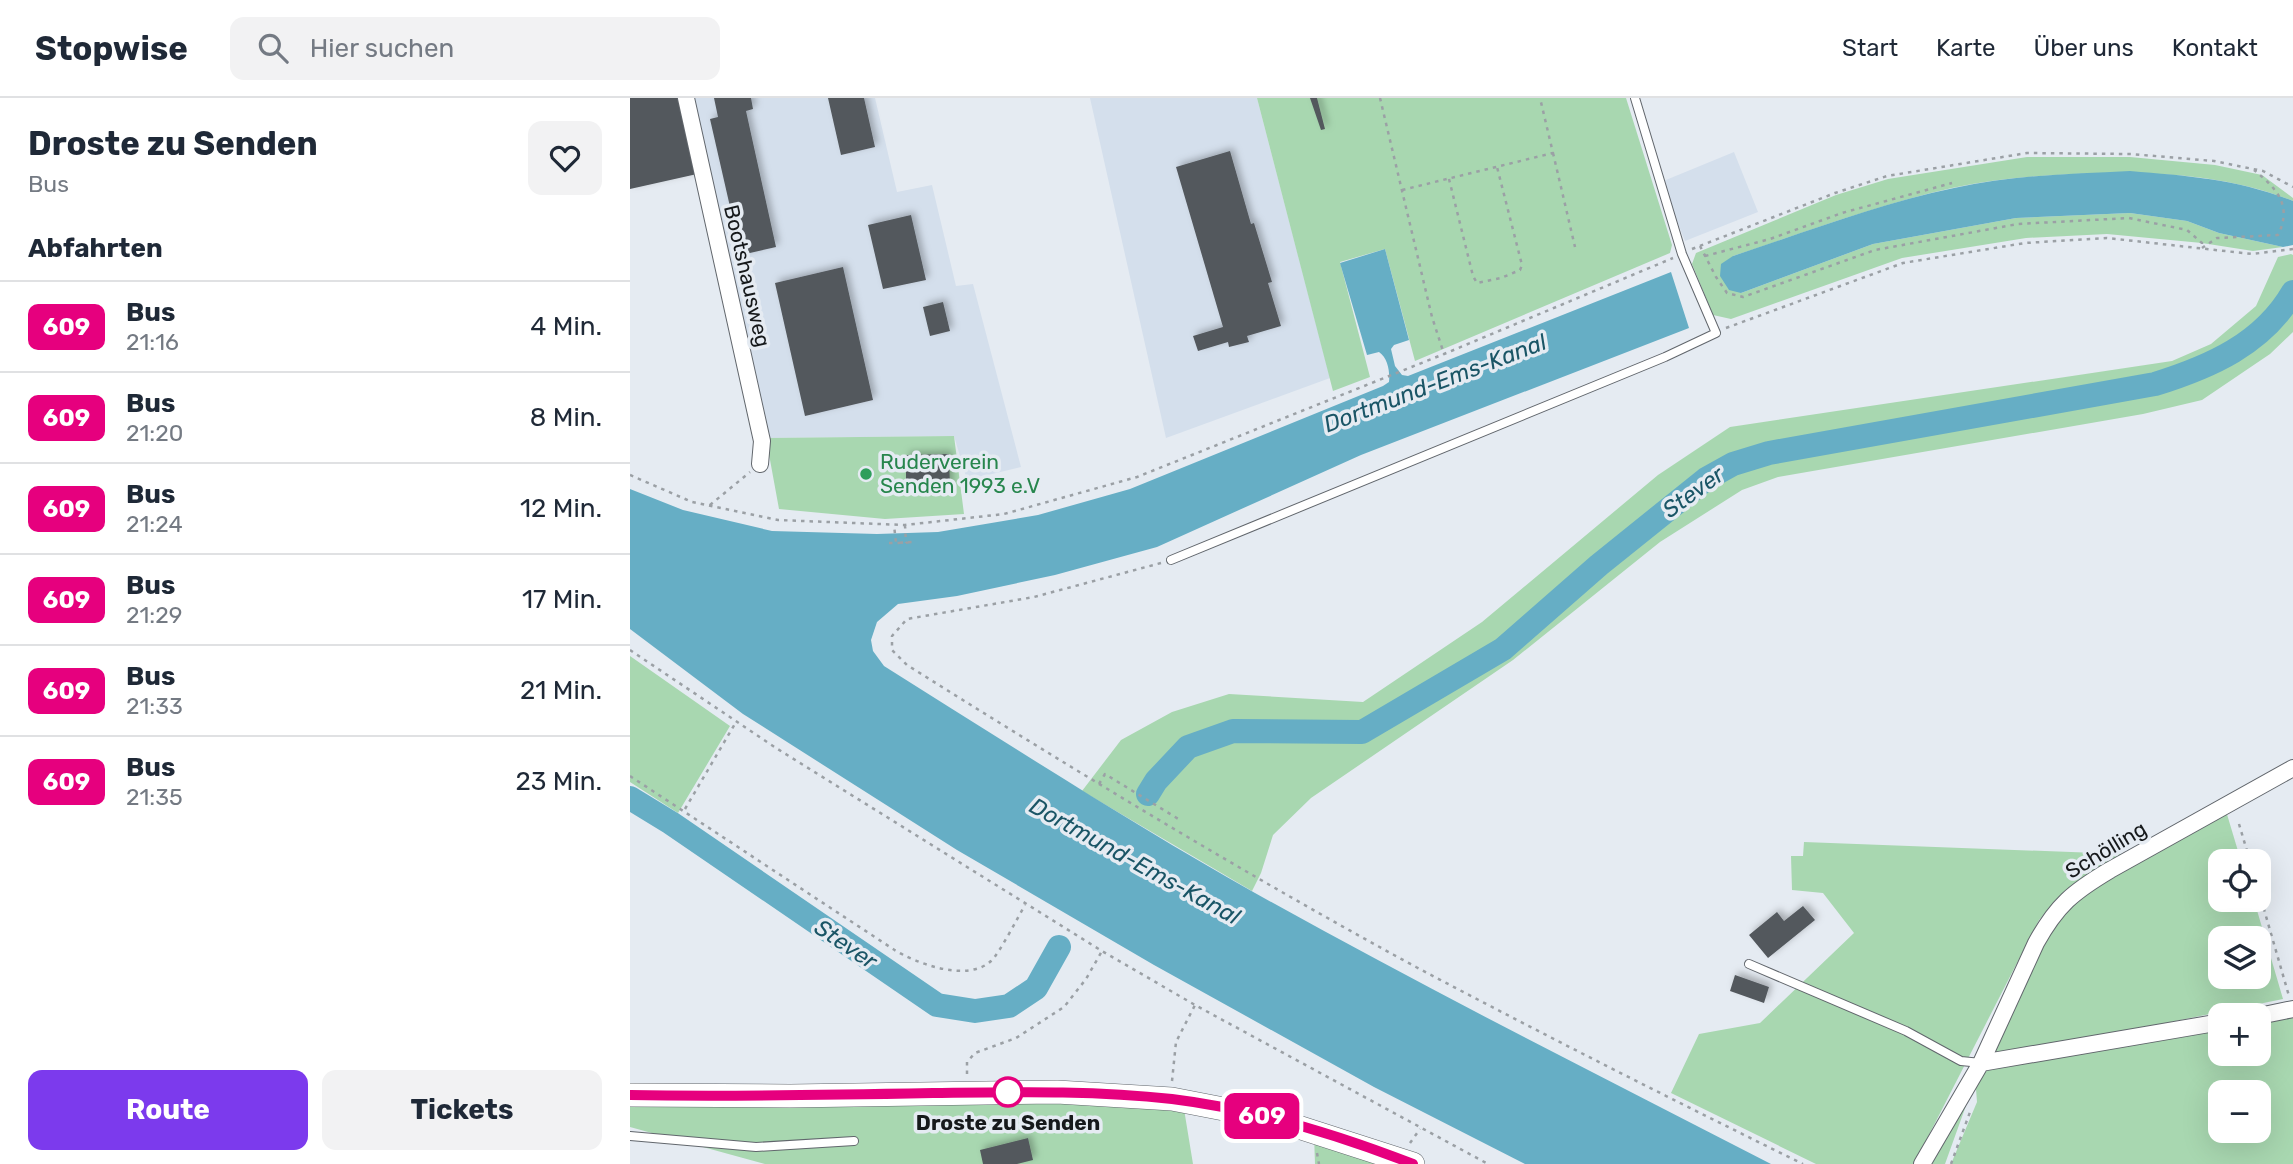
<!DOCTYPE html>
<html lang="de">
<head>
<meta charset="utf-8">
<style>
	:root { --surface:#fff; --page:#f2f2f3; --text:#1f2937; --muted:#747a83; --line:#e0e1e3; --accent:#7c3aed }
	body { margin:0; font-family:Rubik,sans-serif; background:var(--page); color:var(--text); height:100vh; display:flex; flex-direction:column; font-size:26px; white-space:nowrap }
	* { box-sizing:border-box; margin:0 }
	p { font-size:23px; color:var(--muted) }
	.icon { flex:none; width:38px; height:38px; fill:none; stroke:currentColor; stroke-width:2; stroke-linecap:round; stroke-linejoin:round }
	.map { position:relative; flex:1; overflow:hidden }
	.side { display:flex; flex-direction:column; background:var(--surface); width:630px }
	.side>* { flex:none }
	.badge { padding:0 14px; border-radius:10px; font-size:24px; line-height:46px }
	.controls { position:absolute; left:1578px; top:751px; display:grid; gap:14px }
	.controls a { display:grid; place-items:center; width:63px; height:63px; border-radius:14px; background:var(--surface); box-shadow:0 7px 28px #0002; font-size:35px }
	.map>.badge { position:absolute; translate:-50% -50%; box-shadow:0 0 0 4px #fff }
	h2 { padding:0 28px; font-size:26px; line-height:63px }
	.round { display:grid; place-items:center; flex:none; width:74px; height:74px; border-radius:14px; background:var(--page) }
	.overview { display:flex; align-items:center; justify-content:space-between; height:119px; padding:0 28px }
	h1 { font-size:33px; font-weight:700; line-height:52px }
	.action { display:flex; gap:14px; margin-top:auto; padding:14px 28px }
	.action a { flex:1; height:80px; border-radius:14px; background:var(--accent); color:#fff; font-size:28px; font-weight:700; line-height:80px; text-align:center }
	.action a+a { background:var(--page); color:var(--text) }
	ul { padding:0; list-style:none }
	li { display:flex; align-items:center; gap:21px; height:91px; padding:0 28px; border-top:2px solid var(--line) }
	li div { flex:1 }
	li b { display:block; font-size:26px }
	li em { font-style:normal }
	li .badge { min-width:77px; font-weight:700; text-align:center }
	header { display:flex; align-items:center; gap:42px; box-sizing:border-box; height:98px; padding:0 35px; background:var(--surface); border-bottom:2px solid var(--line) }
	header strong { font-size:33px }
	nav { display:flex; gap:38px; margin-inline-start:auto; font-size:24px }
	.search { width:490px; height:63px; background:var(--page); display:flex; align-items:center; gap:18px; box-sizing:border-box; padding:0 24px; border-radius:14px; color:var(--muted); font-size:26px }
	main { display:flex; flex:1; min-height:0 }
	.map>svg:first-child { display:block }
</style>
</head>
<body>
<header>
<strong>Stopwise</strong>
<div class="search"><svg class="icon" aria-label="search" viewBox="0 0 24 24"><circle cx="10" cy="10" r="6"/><path d="M15 15l6 6"/></svg>Hier suchen</div>
<nav><a>Start</a><a>Karte</a><a>Über uns</a><a>Kontakt</a></nav>
</header>
<main>
<section class="side">
<div class="overview"><div><h1>Droste zu Senden</h1><p>Bus</p></div><a class="round"><svg class="icon" aria-label="heart" viewBox="0 0 24 24"><path d="M12 20l-8-8c-3-5 5-10 8-4 3-6 11-1 8 4z"/></svg></a></div>
<h2>Abfahrten</h2>
<ul>
<li><span class="badge" style="background:#e6007e;color:#fff">609</span><div><b>Bus</b><p>21:16</p></div><em>4 Min.</em></li>
<li><span class="badge" style="background:#e6007e;color:#fff">609</span><div><b>Bus</b><p>21:20</p></div><em>8 Min.</em></li>
<li><span class="badge" style="background:#e6007e;color:#fff">609</span><div><b>Bus</b><p>21:24</p></div><em>12 Min.</em></li>
<li><span class="badge" style="background:#e6007e;color:#fff">609</span><div><b>Bus</b><p>21:29</p></div><em>17 Min.</em></li>
<li><span class="badge" style="background:#e6007e;color:#fff">609</span><div><b>Bus</b><p>21:33</p></div><em>21 Min.</em></li>
<li><span class="badge" style="background:#e6007e;color:#fff">609</span><div><b>Bus</b><p>21:35</p></div><em>23 Min.</em></li>
</ul>
<div class="action"><a>Route</a><a>Tickets</a></div>
</section>
<div class="map">
<svg width="1663" height="1066" viewBox="0 0 1663 1066">
	<defs>
		<filter id="shadow"><feDropShadow dx="3.5" dy="-3.5" stdDeviation="3.5" flood-color="#0004"/></filter>
	</defs>
	<rect width="100%" height="100%" fill="#e5ebf2"/>
	<path fill="#d4dfec" d="M 61,0 L 245,0 L 267,94 L 302,87 L 326,188 L 343,186 L 391,369 L 337,382 L 324,338 L 136,340 Z
		M 460,0 L 627,0 L 700,280 L 536,340 Z
		M 1104,54 L 1128,114 L 1055,143 L 1031,84 Z"/>
	<path fill="#a8d7b0" fill-rule="evenodd" d="M 627,0 L 996,0 L 1042,147 L 1040,155 L 785,263 L 755,151 L 710,164 L 740,279 L 703,293 Z
		M 1397,59 L 1500,59 L 1585,67 L 1632,77 L 1663,100 L 1663,103 C 1593,75 1518,73 1443,76 C 1403,78 1362,81 1322,90 C 1247,107 1176,134 1103,158 L 1111,195 L 1243,146 L 1386,120 L 1500,115 L 1557,123 L 1589,135 L 1653,149 L 1623,153 L 1572,145 L 1477,136 L 1396,140 L 1272,160 L 1101,221 L 1083,217 L 1062,166 L 1066,155 L 1206,97 L 1258,81 Z
		M 1661,156 L 1663,157 L 1663,234 L 1640,256 L 1572,302 L 1513,316 L 1148,379 L 1112,392 L 1030,444 L 883,562 L 681,700 L 643,737 L 631,775 L 622,793 L 452,693 L 491,642 L 542,614 L 599,596 L 733,604 L 852,524 L 1028,377 L 1100,329 L 1542,263 L 1581,246 L 1626,208 L 1648,159 Z
		M 324,338 L 334,416 L 255,421 L 149,411 L 136,340 Z
		M 0,558 L 100,628 L 48,715 L 0,684 Z
		M 1596,713 L 1611,763 L 1591,763 L 1591,802 L 1624,802 L 1653,901 L 1370,959 L 1362,956 L 1418,829 L 1457,791 ZM 1591,840 L 1629,840 L 1629,878 L 1591,878 Z
		M 1174,744 L 1493,756 C 1461,776 1433,793 1409,822 L 1284,1066 L 1186,1066 L 1041,995 L 1069,936 L 1130,925 L 1224,835 L 1193,795 L 1162,792 L 1161,758 L 1173,758 Z
		M 1663,918 L 1663,1066 L 1321,1066 L 1347,1004 L 1345,978 L 1359,971 L 1591,931 L 1591,956 L 1629,956 L 1629,924 ZM 1591,994 L 1629,994 L 1629,1032 L 1591,1032 Z
		M 1336,1001 L 1338,1002 L 1315,1066 L 1301,1066 Z
		M 0,1003 L 553,1005 L 563,1066 L 135,1066 L 0,1029 Z
		M 684,1037 L 748,1066 L 685,1066 Z"/>
	<path fill="#66aec5" d="M 1500,73 C 1559,78 1607,81 1663,103 L 1663,147 L 1653,149 L 1589,135 L 1557,123 L 1500,115 L 1386,120 L 1243,146 L 1111,195 L 1099,192 L 1090,178 L 1091,166 L 1103,158 C 1176,134 1248,106 1324,90 C 1382,77 1441,76 1500,73 Z
		M 755,151 L 779,242 L 764,247 L 761,251 L 765,268 L 772,277 L 778,278 L 1041,174 L 1059,230 L 731,357 L 527,449 L 425,477 L 327,498 L 268,506 L 247,524 L 241,542 L 243,553 L 254,568 C 377,645 499,724 625,795 C 795,890 968,977 1141,1066 L 895,1066 L 744,989 L 524,867 L 327,752 L 113,616 L 0,531 L 0,391 L 53,412 L 142,433 L 247,436 L 308,434 L 408,417 L 500,391 L 753,288 L 759,284 C 760,274 758,260 749,254 L 737,257 L 710,165 Z"/>
	<g fill="none" stroke-linecap="round" stroke-linejoin="round">
		<path stroke="#66aec5" stroke-width="24" d="M 518,696 L 526,683 L 558,649 L 603,633 L 732,634 L 873,551 L 969,467 L 1076,381 L 1103,366 L 1139,355 L 1525,286 C 1580,269 1633,246 1663,194
			M 0,700 L 41,725 L 307,907 L 345,913 L 379,908 L 406,890 L 429,849"/>
	</g>
	<path fill="#53585d" filter="url(#shadow)" d="M 0,0 L 50,0 L 67,76 L 0,91 Z
		M 84,0 L 121,0 L 123,11 L 116,13 L 146,149 L 111,157 L 80,21 L 88,19 Z
		M 198,0 L 234,0 L 245,49 L 211,57 Z
		M 680,0 L 687,0 L 695,31 L 691,32 Z
		M 600,53 L 621,126 L 624,125 L 642,184 L 638,185 L 651,228 L 617,238 L 619,244 L 599,249 L 598,244 L 568,253 L 563,238 L 593,229 L 546,69 Z
		M 281,117 L 296,182 L 253,191 L 238,127 Z
		M 213,169 L 243,302 L 175,318 L 145,185 Z
		M 313,204 L 320,233 L 300,238 L 293,209 Z
		M 319,356 L 320,390 L 276,391 L 276,357 Z
		M 1173,808 L 1185,822 L 1138,860 L 1119,837 L 1147,814 L 1154,823 Z
		M 1105,877 L 1139,889 L 1134,905 L 1100,893 Z
		M 398,1040 L 403,1062 L 387,1066 L 353,1066 L 350,1052 Z"/>
	<g fill="none" stroke-linecap="round" stroke-linejoin="round">
		<defs>
			<path id="lane" d="M 541,462 L 1035,259 L 1086,235 L 1052,156 L 1005,0
				M 1119,866 L 1276,933 L 1331,963 L 1351,965
				M 0,1038 L 126,1049 L 224,1043"/>
			<path id="street" d="M 56,0 L 132,343 L 130,366
				M 1629,918 L 1663,911
				M 1351,965 L 1591,924
				M 1292,1066 L 1351,965 L 1406,845 C 1427,807 1443,794 1480,772 L 1663,670"/>
			<path id="secondary" d="M 0,997 L 160,998 L 427,994 L 542,1001 L 640,1020 L 783,1066"/>
		</defs>
		<use href="#lane" stroke="#61666c" stroke-width="10"/>
		<use href="#street" stroke="#61666c" stroke-width="18"/>
		<use href="#secondary" stroke="#61666c" stroke-width="24"/>
		<path stroke="#9ba0a5" stroke-width="2.5" stroke-dasharray="3.5 5" stroke-linecap="butt" d="M 750,0 L 802,219 L 814,256
			M 923,55 L 945,149
			M 819,81 L 843,178 L 847,185 L 871,180 L 890,172 L 892,167 L 867,69
			M 772,92 L 923,55 L 910,0
			M 1070,148 L 1086,179 L 1097,195 L 1113,199 L 1245,152 L 1388,126 L 1499,120 L 1557,132 L 1572,145 L 1572,150
			M 1572,150 L 1587,140 L 1648,137 C 1663,107 1646,90 1624,72
			M 1062,151 L 1205,95 L 1257,78 L 1397,55 L 1501,56 L 1584,63 L 1633,73 L 1663,89
			M 1075,158 L 1140,141 L 1212,115 L 1322,85
			M 1096,230 L 1273,165 L 1395,145 L 1477,140 L 1622,156 L 1663,151
			M 0,377 L 62,404 L 148,422 L 275,427 L 374,416 L 507,379 L 814,256 L 1043,160
			M 80,407 L 120,374
			M 275,427 L 276,445
			M 259,445 C 267,445 275,445 283,444 L 266,445 L 264,427
			M 531,465 L 404,499 L 277,521 L 262,538 L 262,552 L 277,567 C 444,672 613,775 786,869 C 914,937 1043,1002 1173,1066
			M 0,552 L 146,650 L 472,853 L 565,907 L 858,1066
			M 0,678 L 263,851 C 285,865 337,885 361,863 C 369,856 388,819 395,807
			M 469,686 L 475,676 L 550,722
			M 55,711 L 106,624
			M 1609,726 L 1620,763
			M 1629,794 L 1659,898
			M 1611,956 L 1612,971
			M 337,976 L 337,964 L 345,955 L 386,940 L 434,909 L 456,881 L 472,853
			M 542,983 L 546,944 L 565,907
			M 780,1045 L 790,1031
			M 687,1055 L 689,1066
			M 1321,1066 L 1340,1014"/>
		<use href="#lane" stroke="#fff" stroke-width="8"/>
		<use href="#street" stroke="#fff" stroke-width="16"/>
		<use href="#secondary" stroke="#fff" stroke-width="23"/>
	</g>
	<g fill="none" stroke-linecap="round" stroke-linejoin="round">
		<defs>
			<path id="line" d="M 0,997 C 101,999 202,997 303,995 C 383,994 463,992 542,1001 C 624,1011 706,1036 783,1066"/>
		</defs>
		<use href="#line" stroke="#fff" stroke-width="16"/>
		<use href="#line" stroke="#e6007e" stroke-width="10"/>
	</g>
	<circle fill="#2e9e5b" stroke="#e5ebf2" stroke-width="2.5" cx="236" cy="376" r="7"/>
	<circle fill="#fff" stroke="#e6007e" stroke-width="3.5" cx="378" cy="994" r="14"/>
	<g text-anchor="middle" stroke-width="7" stroke-linejoin="round" paint-order="stroke">
		<g font-size="21" fill="#16191b" stroke="#e5ebf2">
			<text transform="translate(117 178) rotate(77)" y="7">Bootshausweg</text>
			<text transform="translate(1476 752) rotate(-31)" y="7">Schölling</text>
		</g>
		<g font-size="21" fill="#27864d" stroke="#e5ebf2" text-anchor="start">
			<text x="250" y="371">Ruderverein<tspan x="250" dy="24">Senden 1993 e.V</tspan></text>
		</g>
		<g font-size="21" font-weight="bold" fill="#16191b" stroke="#e5ebf2">
			<text x="378" y="1032">Droste zu Senden</text>
		</g>
		<g font-size="23" font-style="italic" fill="#1a5566" stroke="#e5ebf2">
			<text transform="translate(805 285) rotate(-21)" y="8">Dortmund-Ems-Kanal</text>
			<text transform="translate(1063 394) rotate(-36)" y="8">Stever</text>
			<text transform="translate(505 763) rotate(29)" y="8">Dortmund-Ems-Kanal</text>
			<text transform="translate(216 846) rotate(34)" y="8">Stever</text>
		</g>
	</g>
</svg>
<div class="controls">
<a><svg class="icon" aria-label="locate" viewBox="0 0 24 24"><circle cx="12" cy="12" r="6"/><path d="M12 2v4M12 18v4M2 12h4M18 12h4"/></svg></a>
<a><svg class="icon" aria-label="layers" viewBox="0 0 24 24"><path d="M12 4l9 5-9 5-9-5zM3 14l9 5 9-5"/></svg></a>
<a>+</a>
<a>−</a>
</div>
<b class="badge" style="left:632px;top:1018px;background:#e6007e;color:#fff">609</b>
</div>
</main>
</body>
</html>
